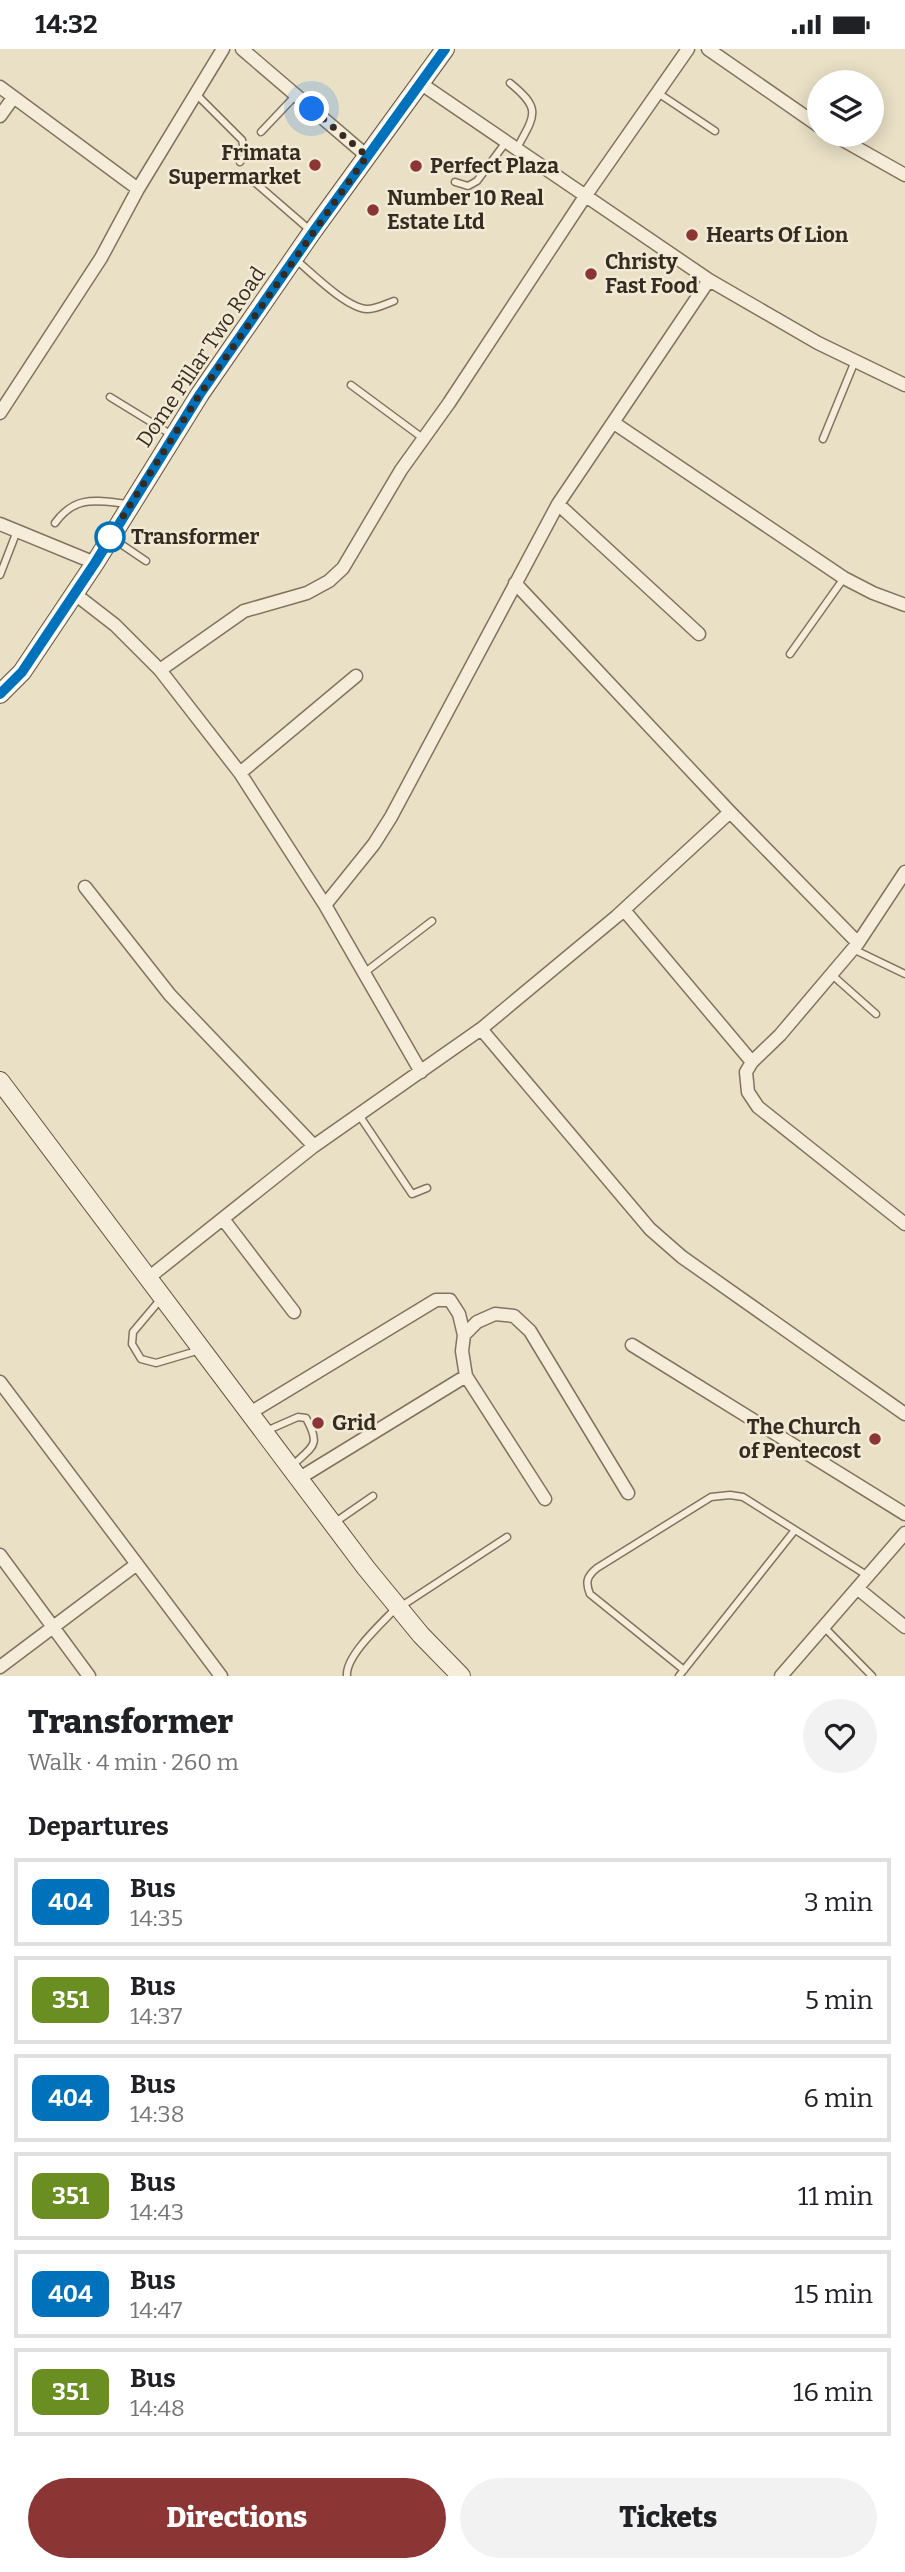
<!DOCTYPE html>
<html lang="en">
<head>
<meta charset="utf-8">
<style>
	:root { --surface:#fff; --page:#f2f2f2; --text:#202124; --muted:#757577; --line:#e0e0e0; --accent:#8b3634 }
	body { margin:0; font-family:Bitter,serif; background:var(--page); color:var(--text); height:100vh; display:flex; flex-direction:column; font-size:26px; white-space:nowrap }
	* { box-sizing:border-box; margin:0 }
	p { font-size:23px; color:var(--muted) }
	.icon { flex:none; width:38px; height:38px; fill:none; stroke:currentColor; stroke-width:2; stroke-linecap:round; stroke-linejoin:round }
	.map { position:relative; height:1627px; overflow:hidden }
	.panel { display:flex; flex-direction:column; background:var(--surface); flex:1 }
	.panel>* { flex:none }
	.badge { padding:0 14px; border-radius:10px; font-size:24px; line-height:46px }
	.fabs { position:absolute; left:807px; top:21px; display:grid; gap:14px }
	.fabs a { display:grid; place-items:center; width:77px; height:77px; border-radius:50%; background:var(--surface); box-shadow:0 4px 18px #0003; font-size:35px }
	.you { position:absolute; width:35px; height:35px; margin:-18px; border:5px solid #fff; border-radius:50%; background:#1a73e8; box-shadow:0 0 0 10px #1a73e833 }
	.map>.badge { position:absolute; translate:-50% -50%; box-shadow:0 0 0 4px #fff }
	h2 { padding:0 28px; font-size:26px; line-height:63px }
	.round { display:grid; place-items:center; flex:none; width:74px; height:74px; border-radius:37px; background:var(--page) }
	.summary { display:flex; align-items:center; justify-content:space-between; height:119px; padding:0 28px }
	h1 { font-size:33px; font-weight:800; line-height:52px }
	.action { display:flex; gap:14px; margin-top:auto; padding:14px 28px }
	.action a { flex:1; height:80px; border-radius:42px; background:var(--accent); color:#fff; font-size:28px; font-weight:800; line-height:80px; text-align:center }
	.action a+a { background:var(--page); color:var(--text) }
	ul { padding:0; list-style:none }
	li { display:flex; align-items:center; gap:21px; height:88px; margin:0 14px 10px; padding:0 14px; border:4px solid var(--line); border-radius:0px }
	li div { flex:1 }
	li b { display:block; font-size:26px }
	li em { font-style:normal }
	li .badge { min-width:77px; font-weight:700; text-align:center }
	.status { display:flex; justify-content:space-between; align-items:center; height:49px; padding:0 35px; background:var(--surface); direction:ltr }
	.status svg { height:19px; fill:currentColor }
	.map>svg:first-child { display:block }
</style>
</head>
<body>
<div class="status"><b>14:32</b><svg viewBox="0 0 49 12"><path d="M0 12V9h3v3zM5 12V6h3v6zM10 12V3h3v9zM15 12V0h3v12zM26 1h20v11H26zM47 4h2v5h-2z"/></svg></div>
<div class="map">
<svg width="905" height="1627" viewBox="0 0 905 1627">
	<rect width="100%" height="100%" fill="#e9e0c6"/>
	<g fill="none" stroke-linecap="round" stroke-linejoin="round">
		<defs>
			<path id="lane" d="M 510,34 C 542,60 535,66 517,99
				M 658,44 L 715,82
				M 196,45 L 242,91 L 245,106 L 240,113
				M 261,83 L 296,46
				M 251,130 L 311,182
				M 455,133 L 468,137 L 477,132 L 506,93
				M 295,210 C 311,223 346,259 367,260 C 377,260 385,255 394,252
				M 351,336 L 424,390
				M 110,348 L 172,386
				M 823,390 L 855,312
				M 55,474 C 76,445 97,452 129,455
				M 112,489 L 146,512
				M 0,526 L 17,482
				M 790,605 L 844,529
				M 853,900 L 905,925
				M 364,924 L 432,872
				M 831,925 L 876,965
				M 359,1066 L 412,1145 L 427,1139
				M 160,1251 L 133,1283 L 132,1295 L 141,1310 L 156,1314 L 200,1301
				M 266,1382 L 298,1368 L 306,1369 C 322,1398 312,1397 291,1418
				M 334,1474 L 373,1447
				M 400,1558 L 507,1488
				M 824,1578 L 872,1627
				M 684,1621 L 590,1545 C 585,1533 587,1527 597,1519 L 711,1448 L 730,1446 L 743,1448 L 868,1527
				M 347,1627 C 345,1607 382,1574 396,1559
				M 679,1627 L 795,1481"/>
			<path id="street" d="M 242,0 L 367,107
				M 708,0 L 819,77
				M 420,34 L 709,231 L 818,294 L 905,336
				M 0,38 L 138,140 L 101,209 L 0,364
				M 0,67 L 13,49
				M 834,86 L 905,126
				M 138,140 L 223,0
				M 614,374 L 844,529 L 873,544 L 905,556
				M 558,455 L 699,585
				M 0,475 L 95,514
				M 515,534 L 730,763 L 858,894
				M 75,545 L 115,576 L 160,621 L 240,724 L 325,856 L 421,1023
				M 160,621 L 244,562 L 307,544 L 329,532 L 343,519 L 401,421 L 449,354 L 586,146 L 688,0
				M 240,724 L 356,627
				M 905,823 L 858,894 L 780,986 L 752,1013 L 746,1023 L 748,1043 L 758,1058 L 905,1175
				M 85,838 L 170,946 L 314,1097
				M 325,856 L 374,795 L 391,768 L 558,455 L 709,231
				M 624,861 L 752,1013
				M 481,980 L 650,1180 L 682,1208 L 905,1365
				M 223,1170 L 294,1263
				M 147,1230 L 314,1097 L 481,980 L 617,867 L 730,763
				M 632,1296 L 905,1465
				M 0,1333 L 221,1627
				M 250,1364 L 436,1251 L 450,1251 L 459,1265 L 464,1286
				M 298,1430 L 466,1327
				M 545,1450 L 466,1327 L 462,1302 L 464,1286 L 477,1273 L 495,1265 L 514,1267 L 530,1282 L 628,1444
				M 0,1506 L 89,1627
				M 857,1539 L 905,1578
				M 0,1618 L 137,1515
				M 781,1627 L 905,1484"/>
			<path id="secondary" d="M 0,645 L 22,623 L 95,514 L 200,345 L 312,183 L 445,0
				M 0,1032 L 366,1519 L 421,1586 L 461,1627"/>
		</defs>
		<use href="#lane" stroke="#83735e" stroke-width="9"/>
		<use href="#street" stroke="#83735e" stroke-width="15"/>
		<use href="#secondary" stroke="#655441" stroke-width="20"/>
		<use href="#lane" stroke="#f5edd9" stroke-width="6"/>
		<use href="#street" stroke="#f5edd9" stroke-width="12"/>
		<use href="#secondary" stroke="#f5edd9" stroke-width="18"/>
	</g>
	<g fill="none" stroke-linecap="round" stroke-linejoin="round">
		<defs>
			<path id="line" d="M 0,645 L 22,623 L 95,514 L 200,345 L 313,183 L 445,0"/>
		</defs>
		<use href="#line" stroke="#fff" stroke-width="16"/>
		<use href="#line" stroke="#0072bc" stroke-width="10"/>
		<path stroke="#352b20" stroke-width="7" stroke-dasharray="0 12.6" d="M 110,488 L 200,345 L 367,107 L 312,60"/>
	</g>
	<g fill="#8b3634" stroke="#f2ead5" stroke-width="2.5">
		<circle cx="315" cy="116" r="7"/>
		<circle cx="416" cy="117" r="7"/>
		<circle cx="373" cy="161" r="7"/>
		<circle cx="692" cy="186" r="7"/>
		<circle cx="591" cy="225" r="7"/>
		<circle cx="318" cy="1374" r="7"/>
		<circle cx="875" cy="1390" r="7"/>
	</g>
	<circle fill="#fff" stroke="#0072bc" stroke-width="3.5" cx="110" cy="488" r="14"/>
	<g text-anchor="middle" stroke-width="5" stroke-linejoin="round" paint-order="stroke">
		<g font-size="21" font-weight="bold" fill="#352b20" stroke="#f2ead5" text-anchor="start">
			<text x="301" y="111" text-anchor="end">Frimata<tspan x="301" dy="24">Supermarket</tspan></text>
			<text x="430" y="124">Perfect Plaza</text>
			<text x="387" y="156">Number 10 Real<tspan x="387" dy="24">Estate Ltd</tspan></text>
			<text x="706" y="193">Hearts Of Lion</text>
			<text x="605" y="220">Christy<tspan x="605" dy="24">Fast Food</tspan></text>
			<text x="332" y="1381">Grid</text>
			<text x="861" y="1385" text-anchor="end">The Church<tspan x="861" dy="24">of Pentecost</tspan></text>
		</g>
		<g font-size="21" fill="#352b20" stroke="#f2ead5">
			<text transform="translate(201 308) rotate(-56)" y="7">Dome Pillar Two Road</text>
		</g>
		<g font-size="21" font-weight="bold" fill="#352b20" stroke="#f2ead5" text-anchor="start">
			<text x="131" y="495">Transformer</text>
		</g>
	</g>
</svg>
<div class="fabs">
<a><svg class="icon" aria-label="layers" viewBox="0 0 24 24"><path d="M12 4l9 5-9 5-9-5zM3 14l9 5 9-5"/></svg></a>
</div>
<div class="you" style="left:312px;top:60px"></div>
</div>
<section class="panel">
<div class="summary"><div><h1>Transformer</h1><p>Walk · 4 min · 260 m</p></div><a class="round"><svg class="icon" aria-label="heart" viewBox="0 0 24 24"><path d="M12 20l-8-8c-3-5 5-10 8-4 3-6 11-1 8 4z"/></svg></a></div>
<h2>Departures</h2>
<ul>
<li><span class="badge" style="background:#0072bc;color:#fff">404</span><div><b>Bus</b><p>14:35</p></div><em>3 min</em></li>
<li><span class="badge" style="background:#6b8e23;color:#fff">351</span><div><b>Bus</b><p>14:37</p></div><em>5 min</em></li>
<li><span class="badge" style="background:#0072bc;color:#fff">404</span><div><b>Bus</b><p>14:38</p></div><em>6 min</em></li>
<li><span class="badge" style="background:#6b8e23;color:#fff">351</span><div><b>Bus</b><p>14:43</p></div><em>11 min</em></li>
<li><span class="badge" style="background:#0072bc;color:#fff">404</span><div><b>Bus</b><p>14:47</p></div><em>15 min</em></li>
<li><span class="badge" style="background:#6b8e23;color:#fff">351</span><div><b>Bus</b><p>14:48</p></div><em>16 min</em></li>
</ul>
<div class="action"><a>Directions</a><a>Tickets</a></div>
</section>
</body>
</html>
